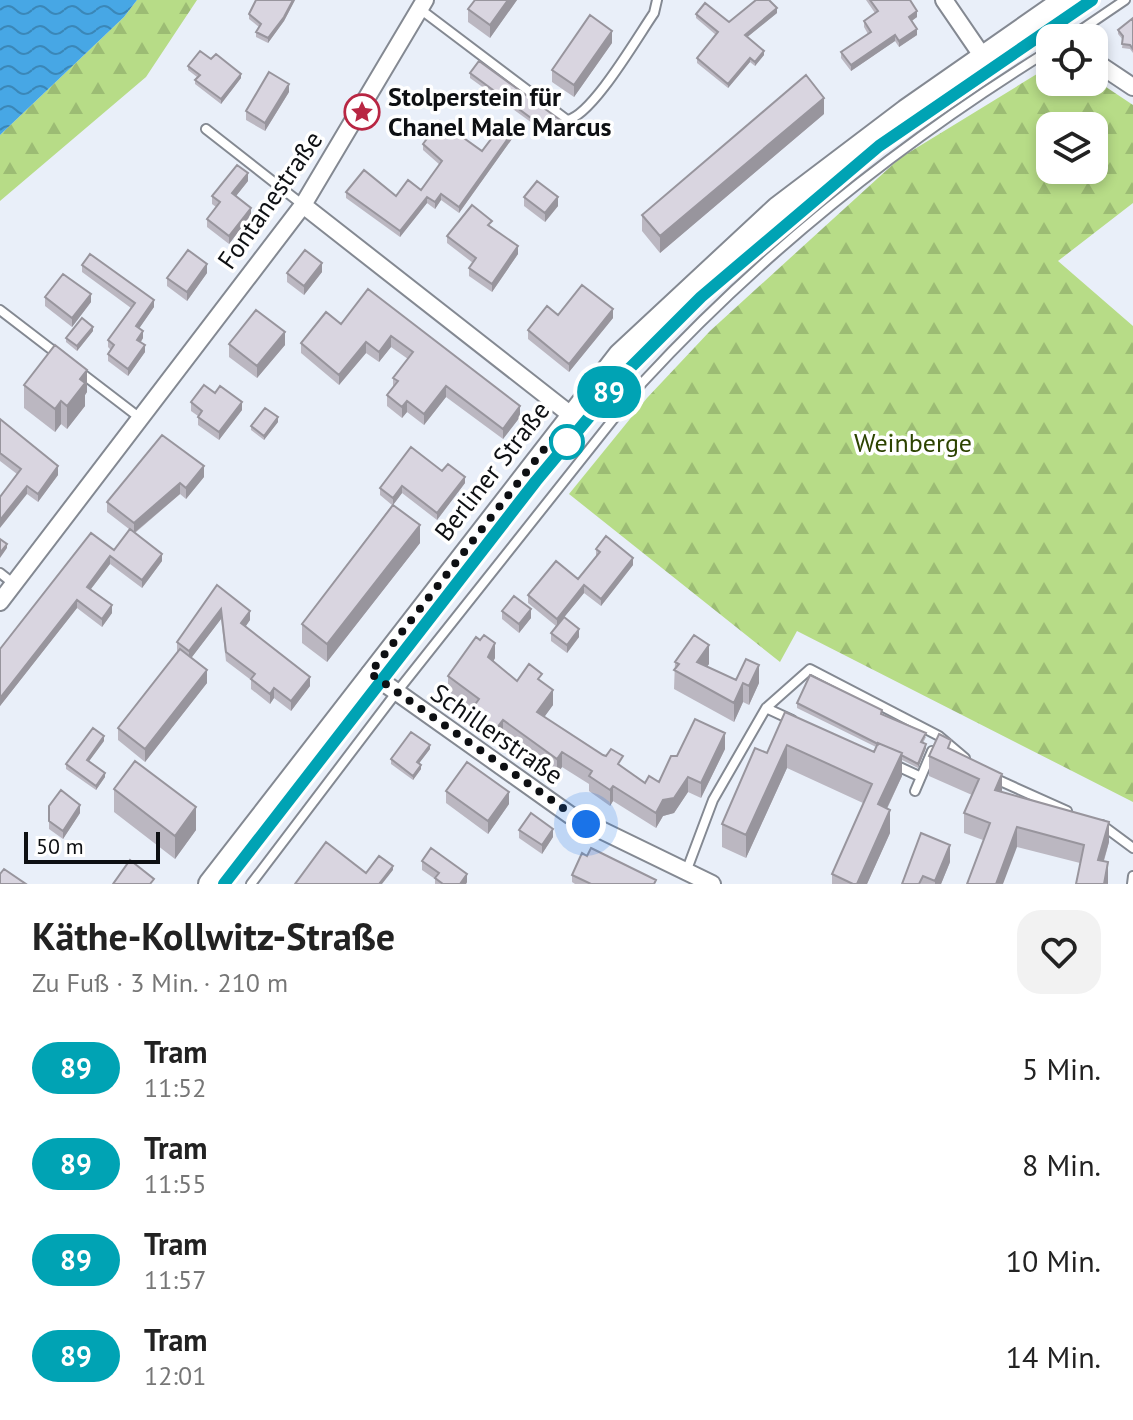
<!DOCTYPE html>
<html lang="de">
<head>
<meta charset="utf-8">
<style>
	:root { --surface:#fff; --page:#f2f2f2; --text:#222; --muted:#767676 }
	body { margin:0; font-family:"PT Sans",sans-serif; background:var(--page); color:var(--text); height:100vh; display:flex; flex-direction:column; font-size:30px; white-space:nowrap }
	* { box-sizing:border-box; margin:0 }
	p { font-size:26px; color:var(--muted) }
	.icon { flex:none; width:44px; height:44px; fill:none; stroke:currentColor; stroke-width:2; stroke-linecap:round; stroke-linejoin:round }
	.map { position:relative; height:884px; overflow:hidden }
	.side { display:flex; flex-direction:column; background:var(--surface); flex:1 }
	.side>* { flex:none }
	.badge { padding:0 16px; border-radius:26px; font-size:28px; line-height:52px }
	.tools { position:absolute; left:1036px; top:24px; display:grid; gap:16px }
	.tools a { display:grid; place-items:center; width:72px; height:72px; border-radius:16px; background:var(--surface); box-shadow:0 4px 12px #0003; font-size:40px }
	.scale { position:absolute; left:24px; bottom:20px; width:136px; box-sizing:border-box; padding-left:8px; border:4px solid #0e1013; border-top:0; font-size:22px; line-height:28px; white-space:nowrap; color:#0e1013; -webkit-text-stroke:6px #fff; paint-order:stroke }
	.you { position:absolute; width:40px; height:40px; margin:-20px; border:6px solid #fff; border-radius:50%; background:#1a73e8; box-shadow:0 0 0 12px #1a73e833 }
	.map>.badge { position:absolute; translate:-50% -50%; box-shadow:0 0 0 4px #fff }
	.round { display:grid; place-items:center; flex:none; width:84px; height:84px; border-radius:24px; background:var(--page) }
	.summary { display:flex; align-items:center; justify-content:space-between; height:136px; padding:0 32px }
	h1 { font-size:38px; font-weight:700; line-height:60px }
	ul { padding:0; list-style:none }
	li { display:flex; align-items:center; gap:24px; height:96px; padding:0 32px }
	li div { flex:1 }
	li b { display:block; font-size:30px }
	li em { font-style:normal }
	li .badge { min-width:88px; font-weight:700; text-align:center }
	.map>svg:first-child { display:block }
</style>
</head>
<body>
<div class="map">
<svg width="1133" height="884" viewBox="0 0 1133 884">
	<defs>
		<pattern id="forest-firs" width="22" height="20" patternUnits="userSpaceOnUse" patternTransform="scale(2)"><rect width="22" height="20" fill="#b7dc87"/><path d="M5 1l3.5 6h-7zM16 11l3.5 6h-7z" fill="#9cbc74"/></pattern>
		<pattern id="water-waves" width="16" height="10" patternUnits="userSpaceOnUse" patternTransform="scale(2)"><rect width="16" height="10" fill="#47a7e5"/><path d="M0 5q4-4 8 0t8 0" fill="none" stroke="#3a87b8"/></pattern>
	</defs>
	<rect width="100%" height="100%" fill="#e9eff9"/>
	<path fill="url(#forest-firs)" fill-rule="evenodd" d="M 137,0 L 197,0 L 146,77 L 0,201 L 0,135 L 124,17 Z
		M 1050,66 L 1050,82 L 1094,79 L 1133,105 L 1133,203 L 1058,261 L 1133,326 L 1133,802 L 797,631 L 780,662 L 569,494 L 647,398 L 710,331 L 900,158 ZM 1050,126 L 1094,126 L 1094,170 L 1050,170 Z"/>
	<path fill="url(#water-waves)" d="M 0,0 L 137,0 L 124,17 L 0,135 Z"/>
	<g fill="none" stroke-linecap="round" stroke-linejoin="round">
		<defs>
			<path id="lane" d="M 420,9 L 567,120 C 592,116 638,36 654,13 L 657,0
				M 1069,38 L 1125,0
				M 206,129 L 303,205
				M 0,310 L 60,356
				M 80,372 L 140,418
				M 0,573 L 14,584
				M 766,708 L 792,720
				M 893,764 L 921,777
				M 996,779 L 1067,811
				M 915,791 L 932,751
				M 1102,825 L 1133,848
				M 686,872 L 713,800 L 766,708 L 810,669 L 939,736 L 965,758
				M 251,884 L 396,693 L 642,383 C 761,254 901,142 1050,50
				M 1132,884 L 1133,876"/>
			<path id="street" d="M 944,0 L 983,57
				M 1094,61 L 1133,87
				M 303,205 L 571,415
				M 0,602 L 303,205 L 425,0
				M 370,673 L 570,815 L 712,884"/>
			<path id="secondary" d="M 210,884 L 620,355 L 778,208 L 906,111 L 1065,0"/>
		</defs>
		<use href="#lane" stroke="#848992" stroke-width="12"/>
		<use href="#street" stroke="#848992" stroke-width="20"/>
		<use href="#secondary" stroke="#848992" stroke-width="26"/>
		<use href="#lane" stroke="#fff" stroke-width="8"/>
		<use href="#street" stroke="#fff" stroke-width="16"/>
		<use href="#secondary" stroke="#fff" stroke-width="22"/>
		<path stroke="#64686d" stroke-width="2" d="M 224,884 L 567,442 L 630,368 L 701,297 L 879,146 L 1092,0"/>
	</g>
	<path fill="#bbb7c1" d="M 256,0 L 295,0 L 284,21 L 268,43 L 256,37 L 256,32 L 259,27 L 249,19 L 249,14 Z
		M 475,0 L 517,0 L 490,38 L 468,22 L 468,9 Z
		M 866,0 L 910,0 L 917,17 L 911,21 L 917,35 L 899,47 L 895,41 L 851,71 L 841,58 L 841,52 L 868,34 L 864,27 L 864,21 L 875,13 Z
		M 777,13 L 747,37 L 764,55 L 755,66 L 750,62 L 728,88 L 697,63 L 697,58 L 716,35 L 696,18 L 696,14 L 729,22 Z
		M 1133,18 L 1133,53 L 1130,49 L 1122,48 L 1123,40 L 1118,34 L 1118,30 Z
		M 612,43 L 574,97 L 552,82 L 552,70 Z
		M 188,66 L 241,78 L 221,104 L 195,84 L 195,80 L 197,77 L 188,70 Z
		M 470,73 L 563,127 L 554,139 L 470,78 Z
		M 289,92 L 265,131 L 246,120 L 246,111 Z
		M 824,114 L 660,253 L 642,231 L 642,215 Z
		M 514,136 L 459,213 L 441,200 L 435,209 L 427,203 L 400,237 L 346,198 L 346,192 L 396,196 L 421,190 L 440,165 L 423,150 L 423,144 L 482,151 Z
		M 248,181 L 236,196 L 251,215 L 229,244 L 207,227 L 207,219 L 216,207 L 212,204 L 212,196 Z
		M 524,197 L 558,206 L 545,222 L 524,206 Z
		M 492,228 L 518,254 L 492,292 L 469,276 L 469,268 L 473,263 L 447,243 L 447,236 Z
		M 82,265 L 154,307 L 139,328 L 143,338 L 141,342 L 145,352 L 128,376 L 108,361 L 108,354 L 111,350 L 108,347 L 108,340 L 131,308 L 82,272 Z
		M 322,272 L 304,295 L 287,282 L 287,273 Z
		M 207,273 L 187,301 L 167,286 L 167,278 Z
		M 368,289 L 520,417 L 503,439 L 446,397 L 424,425 L 407,412 L 402,418 L 387,406 L 387,395 L 393,387 L 393,378 L 408,359 L 391,347 L 379,362 L 366,353 L 339,385 L 301,353 L 301,343 L 341,324 Z
		M 45,297 L 91,302 L 72,327 L 45,306 Z
		M 558,315 L 613,318 L 569,372 L 528,339 L 528,330 Z
		M 93,331 L 77,351 L 66,342 L 66,338 Z
		M 229,344 L 285,345 L 257,378 L 229,357 Z
		M 24,385 L 87,392 L 85,395 L 85,406 L 67,429 L 61,424 L 55,432 L 24,408 Z
		M 215,393 L 242,410 L 219,440 L 198,425 L 198,416 L 191,411 L 191,402 Z
		M 0,419 L 58,475 L 38,502 L 27,494 L 17,474 L 0,461 Z
		M 278,422 L 264,440 L 251,430 L 251,426 Z
		M 442,471 L 465,483 L 437,520 L 402,493 L 393,505 L 420,543 L 327,662 L 302,643 L 302,624 L 392,505 L 380,495 L 380,488 Z
		M 204,477 L 186,499 L 180,494 L 135,533 L 162,561 L 142,588 L 110,564 L 91,589 L 112,613 L 102,627 L 77,608 L 0,706 L 0,649 L 114,550 L 129,529 L 107,512 L 107,502 Z
		M 596,549 L 633,565 L 601,606 L 584,593 L 564,617 L 579,637 L 567,653 L 551,641 L 551,633 L 556,626 L 528,603 L 528,595 L 578,579 L 596,557 Z
		M 217,585 L 250,620 L 245,627 L 310,686 L 291,711 L 274,698 L 270,704 L 251,689 L 251,680 L 226,661 L 221,619 L 191,658 L 207,683 L 145,762 L 118,740 L 118,728 L 178,652 L 177,651 L 177,642 Z
		M 502,611 L 531,618 L 519,633 L 502,619 Z
		M 480,640 L 495,658 L 493,661 L 517,681 L 542,682 L 553,705 L 544,717 L 645,783 L 659,782 L 677,756 L 725,749 L 701,798 L 688,792 L 674,813 L 663,816 L 656,828 L 613,801 L 610,806 L 589,791 L 589,784 L 562,767 L 557,774 L 503,735 L 496,744 L 471,725 L 471,709 L 448,691 L 448,676 Z
		M 675,662 L 709,664 L 707,666 L 736,680 L 759,683 L 749,705 L 743,702 L 734,722 L 674,689 Z
		M 797,703 L 882,714 L 926,737 L 923,743 L 926,748 L 918,768 L 902,760 L 902,776 L 887,809 L 890,833 L 867,884 L 832,884 L 832,874 L 863,803 L 787,768 L 746,858 L 722,847 L 722,824 L 767,753 L 785,712 L 874,752 L 876,747 L 797,708 Z
		M 104,741 L 89,761 L 105,777 L 96,790 L 66,769 L 66,764 Z
		M 430,749 L 419,763 L 421,769 L 413,780 L 391,764 L 391,759 Z
		M 951,749 L 1002,792 L 1109,842 L 1104,861 L 1108,882 L 1080,863 L 1017,847 L 983,840 L 964,833 L 964,813 L 972,795 L 929,776 L 929,756 Z
		M 114,789 L 196,830 L 175,859 L 114,812 Z
		M 446,791 L 509,804 L 488,834 L 446,803 Z
		M 49,806 L 80,813 L 63,839 L 49,829 Z
		M 519,830 L 553,837 L 542,854 L 519,838 Z
		M 422,861 L 467,882 L 466,884 L 435,884 L 435,879 L 422,870 Z
		M 950,862 L 941,884 L 902,884 Z
		M 572,875 L 656,884 L 575,884 L 572,882 Z"/>
	<path fill="#98959d" d="M 293,0 L 295,0 L 284,21 L 268,43 L 268,38 Z
		M 508,0 L 517,0 L 490,38 L 490,25 Z
		M 777,8 L 777,13 L 745,39 L 745,35 Z
		M 917,11 L 917,17 L 909,23 L 909,17 Z
		M 917,29 L 917,35 L 899,47 L 899,41 Z
		M 612,31 L 612,43 L 574,97 L 574,85 Z
		M 895,35 L 895,41 L 851,71 L 851,65 Z
		M 764,51 L 764,55 L 755,66 L 755,62 Z
		M 750,58 L 750,62 L 728,88 L 728,84 Z
		M 241,74 L 241,78 L 221,104 L 221,99 Z
		M 289,84 L 289,92 L 265,131 L 265,123 Z
		M 824,98 L 824,114 L 660,253 L 660,236 Z
		M 563,122 L 563,127 L 554,139 L 554,135 Z
		M 514,130 L 514,136 L 459,213 L 459,207 Z
		M 248,173 L 248,181 L 232,201 L 232,193 Z
		M 441,194 L 441,200 L 435,209 L 435,202 Z
		M 427,197 L 427,203 L 400,237 L 400,231 Z
		M 558,197 L 558,206 L 545,222 L 545,213 Z
		M 251,208 L 251,215 L 229,244 L 229,236 Z
		M 518,246 L 518,254 L 492,292 L 492,284 Z
		M 322,263 L 322,272 L 304,295 L 304,286 Z
		M 207,264 L 207,273 L 187,301 L 187,292 Z
		M 91,294 L 91,302 L 72,327 L 72,318 Z
		M 154,300 L 154,307 L 136,333 L 136,326 Z
		M 613,309 L 613,318 L 569,372 L 569,364 Z
		M 93,327 L 93,331 L 77,351 L 77,346 Z
		M 143,331 L 143,338 L 137,347 L 137,340 Z
		M 285,332 L 285,345 L 257,378 L 257,366 Z
		M 391,336 L 391,347 L 379,362 L 379,352 Z
		M 366,342 L 366,353 L 339,385 L 339,375 Z
		M 145,345 L 145,352 L 128,376 L 128,369 Z
		M 87,370 L 87,392 L 85,395 L 85,406 L 67,429 L 67,406 L 80,379 Z
		M 446,386 L 446,397 L 424,425 L 424,414 Z
		M 61,401 L 61,424 L 55,432 L 55,409 Z
		M 407,401 L 407,412 L 402,418 L 402,407 Z
		M 242,402 L 242,410 L 219,440 L 219,432 Z
		M 520,406 L 520,417 L 503,439 L 503,429 Z
		M 278,417 L 278,422 L 264,440 L 264,436 Z
		M 58,466 L 58,475 L 38,502 L 38,494 Z
		M 204,466 L 204,477 L 186,499 L 186,488 Z
		M 465,477 L 465,483 L 437,520 L 437,513 Z
		M 180,483 L 180,494 L 134,533 L 134,523 Z
		M 27,486 L 27,494 L 0,528 L 0,520 Z
		M 402,486 L 402,493 L 393,505 L 393,498 Z
		M 420,525 L 420,543 L 327,662 L 327,644 Z
		M 7,544 L 7,548 L 0,558 L 0,553 Z
		M 162,554 L 162,561 L 142,588 L 142,580 Z
		M 110,556 L 110,564 L 87,594 L 87,587 Z
		M 633,558 L 633,565 L 601,606 L 601,599 Z
		M 584,585 L 584,593 L 557,626 L 557,619 Z
		M 77,600 L 77,608 L 0,706 L 0,698 Z
		M 112,605 L 112,613 L 102,627 L 102,619 Z
		M 221,609 L 221,619 L 189,661 L 189,651 Z
		M 531,609 L 531,618 L 519,633 L 519,624 Z
		M 250,611 L 250,620 L 241,633 L 241,623 Z
		M 579,629 L 579,637 L 567,653 L 567,645 Z
		M 495,643 L 495,658 L 488,672 L 488,657 Z
		M 709,645 L 709,664 L 697,680 L 697,662 Z
		M 759,665 L 759,683 L 749,705 L 749,686 Z
		M 207,670 L 207,683 L 145,762 L 145,749 Z
		M 310,677 L 310,686 L 291,711 L 291,701 Z
		M 743,683 L 743,702 L 734,722 L 734,703 Z
		M 274,688 L 274,698 L 270,704 L 270,694 Z
		M 553,690 L 553,705 L 537,727 L 537,712 Z
		M 503,720 L 503,735 L 496,744 L 496,729 Z
		M 725,733 L 725,749 L 701,798 L 701,783 Z
		M 104,736 L 104,741 L 87,764 L 87,760 Z
		M 926,744 L 926,748 L 918,768 L 918,764 Z
		M 430,745 L 430,749 L 417,766 L 417,762 Z
		M 787,745 L 787,768 L 746,858 L 746,835 Z
		M 562,752 L 562,767 L 557,774 L 557,759 Z
		M 902,753 L 902,776 L 878,827 L 878,804 Z
		M 421,765 L 421,769 L 413,780 L 413,776 Z
		M 105,773 L 105,777 L 96,790 L 96,786 Z
		M 1002,774 L 1002,793 L 995,790 Z
		M 688,777 L 688,792 L 674,813 L 663,816 L 656,828 L 656,813 L 663,800 Z
		M 613,786 L 613,801 L 610,806 L 610,790 Z
		M 509,792 L 509,804 L 488,834 L 488,821 Z
		M 80,805 L 80,813 L 63,839 L 63,831 Z
		M 196,807 L 196,830 L 175,859 L 175,836 Z
		M 890,810 L 890,833 L 867,884 L 857,884 Z
		M 1109,822 L 1109,842 L 1098,880 L 1098,860 Z
		M 1017,827 L 1017,847 L 1003,884 L 996,884 Z
		M 553,829 L 553,837 L 542,854 L 542,845 Z
		M 950,845 L 950,862 L 941,884 L 935,884 L 935,881 Z
		M 1108,862 L 1108,884 L 1104,884 Z
		M 393,866 L 393,870 L 382,884 L 379,884 Z
		M 467,874 L 467,882 L 466,884 L 460,884 Z"/>
	<path fill="#d9d5e0" stroke="#98959d" stroke-width="2" d="M 256,0 L 293,0 L 284,17 L 268,38 L 256,32 L 261,24 L 249,14 Z
		M 475,0 L 508,0 L 490,25 L 468,9 Z
		M 756,0 L 769,0 L 777,8 L 745,35 L 764,51 L 755,62 L 750,58 L 728,84 L 697,58 L 718,32 L 696,14 L 705,3 L 729,22 Z
		M 870,0 L 910,0 L 917,11 L 909,17 L 917,29 L 899,41 L 895,35 L 851,65 L 841,52 L 871,32 L 864,21 L 878,11 Z
		M 590,15 L 612,31 L 574,85 L 552,70 Z
		M 1133,18 L 1133,49 L 1130,45 L 1122,44 L 1123,36 L 1118,30 Z
		M 200,51 L 211,59 L 216,54 L 241,74 L 221,99 L 195,80 L 200,75 L 188,66 Z
		M 479,61 L 563,122 L 554,135 L 470,73 Z
		M 269,72 L 289,84 L 265,123 L 246,111 Z
		M 806,75 L 824,98 L 660,236 L 642,215 Z
		M 440,121 L 482,151 L 504,122 L 514,130 L 459,207 L 441,194 L 435,202 L 427,197 L 400,231 L 346,192 L 364,170 L 396,196 L 408,180 L 421,190 L 442,161 L 423,144 Z
		M 237,165 L 248,173 L 232,193 L 251,208 L 229,236 L 207,219 L 220,202 L 212,196 Z
		M 537,181 L 558,197 L 545,213 L 524,197 Z
		M 472,205 L 492,221 L 488,225 L 518,246 L 492,284 L 469,268 L 476,258 L 447,236 Z
		M 188,250 L 207,264 L 187,292 L 167,278 Z
		M 305,250 L 322,263 L 304,286 L 287,273 Z
		M 90,254 L 154,300 L 136,326 L 143,331 L 137,340 L 145,345 L 128,369 L 108,354 L 114,345 L 108,340 L 135,303 L 82,265 Z
		M 63,274 L 91,294 L 72,318 L 45,297 Z
		M 582,285 L 613,309 L 569,364 L 528,330 L 547,306 L 558,315 Z
		M 368,289 L 520,406 L 503,429 L 446,386 L 424,414 L 407,401 L 402,407 L 387,395 L 398,381 L 393,378 L 413,352 L 391,336 L 379,352 L 366,342 L 339,375 L 301,343 L 326,312 L 341,324 Z
		M 256,310 L 285,332 L 257,366 L 229,344 Z
		M 82,318 L 93,327 L 77,346 L 66,338 Z
		M 55,345 L 87,370 L 80,379 L 85,383 L 67,406 L 61,401 L 55,409 L 24,385 Z
		M 204,385 L 215,393 L 220,386 L 242,402 L 219,432 L 198,417 L 202,411 L 191,402 Z
		M 265,408 L 278,417 L 264,436 L 251,426 Z
		M 0,419 L 58,466 L 38,494 L 27,486 L 0,520 L 0,497 L 21,469 L 0,453 Z
		M 162,435 L 204,466 L 186,488 L 180,483 L 134,523 L 107,502 Z
		M 411,447 L 442,471 L 448,464 L 465,477 L 437,513 L 402,486 L 393,498 L 380,488 Z
		M 393,505 L 420,525 L 327,644 L 302,624 Z
		M 130,529 L 162,554 L 142,580 L 110,556 L 87,587 L 112,605 L 102,619 L 77,600 L 0,698 L 0,649 L 91,533 L 114,550 Z
		M 606,536 L 633,558 L 601,599 L 584,585 L 557,619 L 528,595 L 556,561 L 578,579 L 600,552 L 596,549 Z
		M 0,539 L 7,544 L 0,553 Z
		M 217,585 L 250,611 L 241,623 L 310,677 L 291,701 L 274,688 L 270,694 L 251,679 L 255,674 L 226,652 L 221,609 L 189,651 L 177,642 Z
		M 514,596 L 531,609 L 519,624 L 502,611 Z
		M 564,617 L 579,629 L 567,645 L 551,633 Z
		M 484,635 L 495,643 L 488,657 L 517,681 L 529,664 L 542,674 L 538,679 L 553,690 L 537,712 L 603,755 L 606,756 L 611,749 L 623,756 L 618,764 L 645,783 L 649,776 L 659,782 L 671,756 L 677,756 L 695,719 L 725,733 L 701,783 L 688,777 L 674,798 L 663,800 L 656,813 L 613,786 L 610,790 L 589,776 L 592,771 L 562,752 L 557,759 L 503,720 L 496,729 L 471,710 L 479,699 L 448,676 L 476,637 L 480,640 Z
		M 694,635 L 709,645 L 697,662 L 736,680 L 746,659 L 759,665 L 749,686 L 743,683 L 734,703 L 674,670 L 679,664 L 675,662 Z
		M 180,649 L 207,670 L 145,749 L 118,728 Z
		M 810,675 L 882,710 L 881,714 L 926,733 L 921,742 L 926,744 L 918,764 L 901,755 L 902,753 L 878,743 L 878,744 L 797,703 Z
		M 785,712 L 874,752 L 878,743 L 902,753 L 878,804 L 890,810 L 857,884 L 853,884 L 832,874 L 872,784 L 787,745 L 746,835 L 722,824 L 755,748 L 767,753 Z
		M 93,728 L 104,736 L 87,760 L 105,773 L 96,786 L 66,764 Z
		M 411,732 L 430,745 L 417,762 L 421,765 L 413,776 L 391,759 Z
		M 939,734 L 951,740 L 948,748 L 1002,774 L 995,790 L 1109,822 L 1098,860 L 1108,862 L 1104,884 L 1076,884 L 1084,845 L 1017,827 L 996,884 L 967,884 L 990,823 L 964,813 L 979,779 L 929,756 Z
		M 135,761 L 196,807 L 175,836 L 114,789 Z
		M 467,762 L 509,792 L 488,821 L 446,791 Z
		M 61,790 L 80,805 L 63,831 L 49,821 L 49,806 Z
		M 531,813 L 553,829 L 542,845 L 519,830 Z
		M 921,833 L 950,845 L 935,881 L 923,876 L 919,884 L 902,884 Z
		M 326,842 L 366,873 L 379,856 L 393,866 L 379,884 L 295,884 Z
		M 431,848 L 467,874 L 460,884 L 443,884 L 435,878 L 439,873 L 422,861 Z
		M 591,848 L 656,880 L 654,884 L 591,884 L 572,875 L 582,853 L 587,856 Z
		M 130,860 L 154,879 L 150,884 L 113,884 Z
		M 4,869 L 26,884 L 0,884 L 0,874 Z"/>
	<g fill="none" stroke-linecap="round" stroke-linejoin="round">
		<defs>
			<path id="line" d="M 224,884 L 536,481 L 630,368 L 701,297 L 879,146 L 1092,0"/>
		</defs>
		<use href="#line" stroke="#fff" stroke-width="18"/>
		<use href="#line" stroke="#00a3b4" stroke-width="12"/>
		<path stroke="#0e1013" stroke-width="8" stroke-dasharray="0 14.4" d="M 567,442 L 552,439 L 370,673 L 586,824"/>
	</g>
	<defs>
		<symbol id="sight-ring" viewBox="-11 -11 22 22"><circle r="9.5" fill="#fff" stroke="#b82643" stroke-width="1.5"/><path d="M0-6L1.8-2.2L6-1.7L2.9 1.2L3.7 5.4L0 3.3L-3.7 5.4L-2.9 1.2L-6-1.7L-1.8-2.2Z" fill="#b82643"/></symbol>
	</defs>
	<g fill-rule="evenodd">
		<use href="#sight-ring" x="342" y="92" width="40" height="40"/>
	</g>
	<circle fill="#fff" stroke="#00a3b4" stroke-width="4" cx="567" cy="442" r="16"/>
	<g text-anchor="middle" stroke-width="7" stroke-linejoin="round" paint-order="stroke">
		<g font-size="26" font-weight="bold" fill="#0e1013" stroke="#fff" text-anchor="start">
			<text x="388" y="106">Stolperstein für<tspan x="388" dy="30">Chanel Male Marcus</tspan></text>
		</g>
		<g font-size="26" fill="#0e1013" stroke="#fff">
			<text transform="translate(270 200) rotate(-55)" y="9">Fontanestraße</text>
			<text transform="translate(492 471) rotate(-52)" y="9">Berliner Straße</text>
			<text transform="translate(497 734) rotate(35)" y="9">Schillerstraße</text>
		</g>
		<g font-size="26" fill="#2c4300" stroke="#fff">
			<text x="913" y="452">Weinberge</text>
		</g>
	</g>
</svg>
<div class="tools">
<a><svg class="icon" aria-label="locate" viewBox="0 0 24 24"><circle cx="12" cy="12" r="6"/><path d="M12 2v4M12 18v4M2 12h4M18 12h4"/></svg></a>
<a><svg class="icon" aria-label="layers" viewBox="0 0 24 24"><path d="M12 4l9 5-9 5-9-5zM3 14l9 5 9-5"/></svg></a>
</div>
<div class="scale">50 m</div>
<div class="you" style="left:586px;top:824px"></div>
<b class="badge" style="left:609px;top:392px;background:#00a3b4;color:#fff">89</b>
</div>
<section class="side">
<div class="summary"><div><h1>Käthe-Kollwitz-Straße</h1><p>Zu Fuß · 3 Min. · 210 m</p></div><a class="round"><svg class="icon" aria-label="heart" viewBox="0 0 24 24"><path d="M12 20l-8-8c-3-5 5-10 8-4 3-6 11-1 8 4z"/></svg></a></div>
<ul>
<li><span class="badge" style="background:#00a3b4;color:#fff">89</span><div><b>Tram</b><p>11:52</p></div><em>5 Min.</em></li>
<li><span class="badge" style="background:#00a3b4;color:#fff">89</span><div><b>Tram</b><p>11:55</p></div><em>8 Min.</em></li>
<li><span class="badge" style="background:#00a3b4;color:#fff">89</span><div><b>Tram</b><p>11:57</p></div><em>10 Min.</em></li>
<li><span class="badge" style="background:#00a3b4;color:#fff">89</span><div><b>Tram</b><p>12:01</p></div><em>14 Min.</em></li>
</ul>
</section>
</body>
</html>
